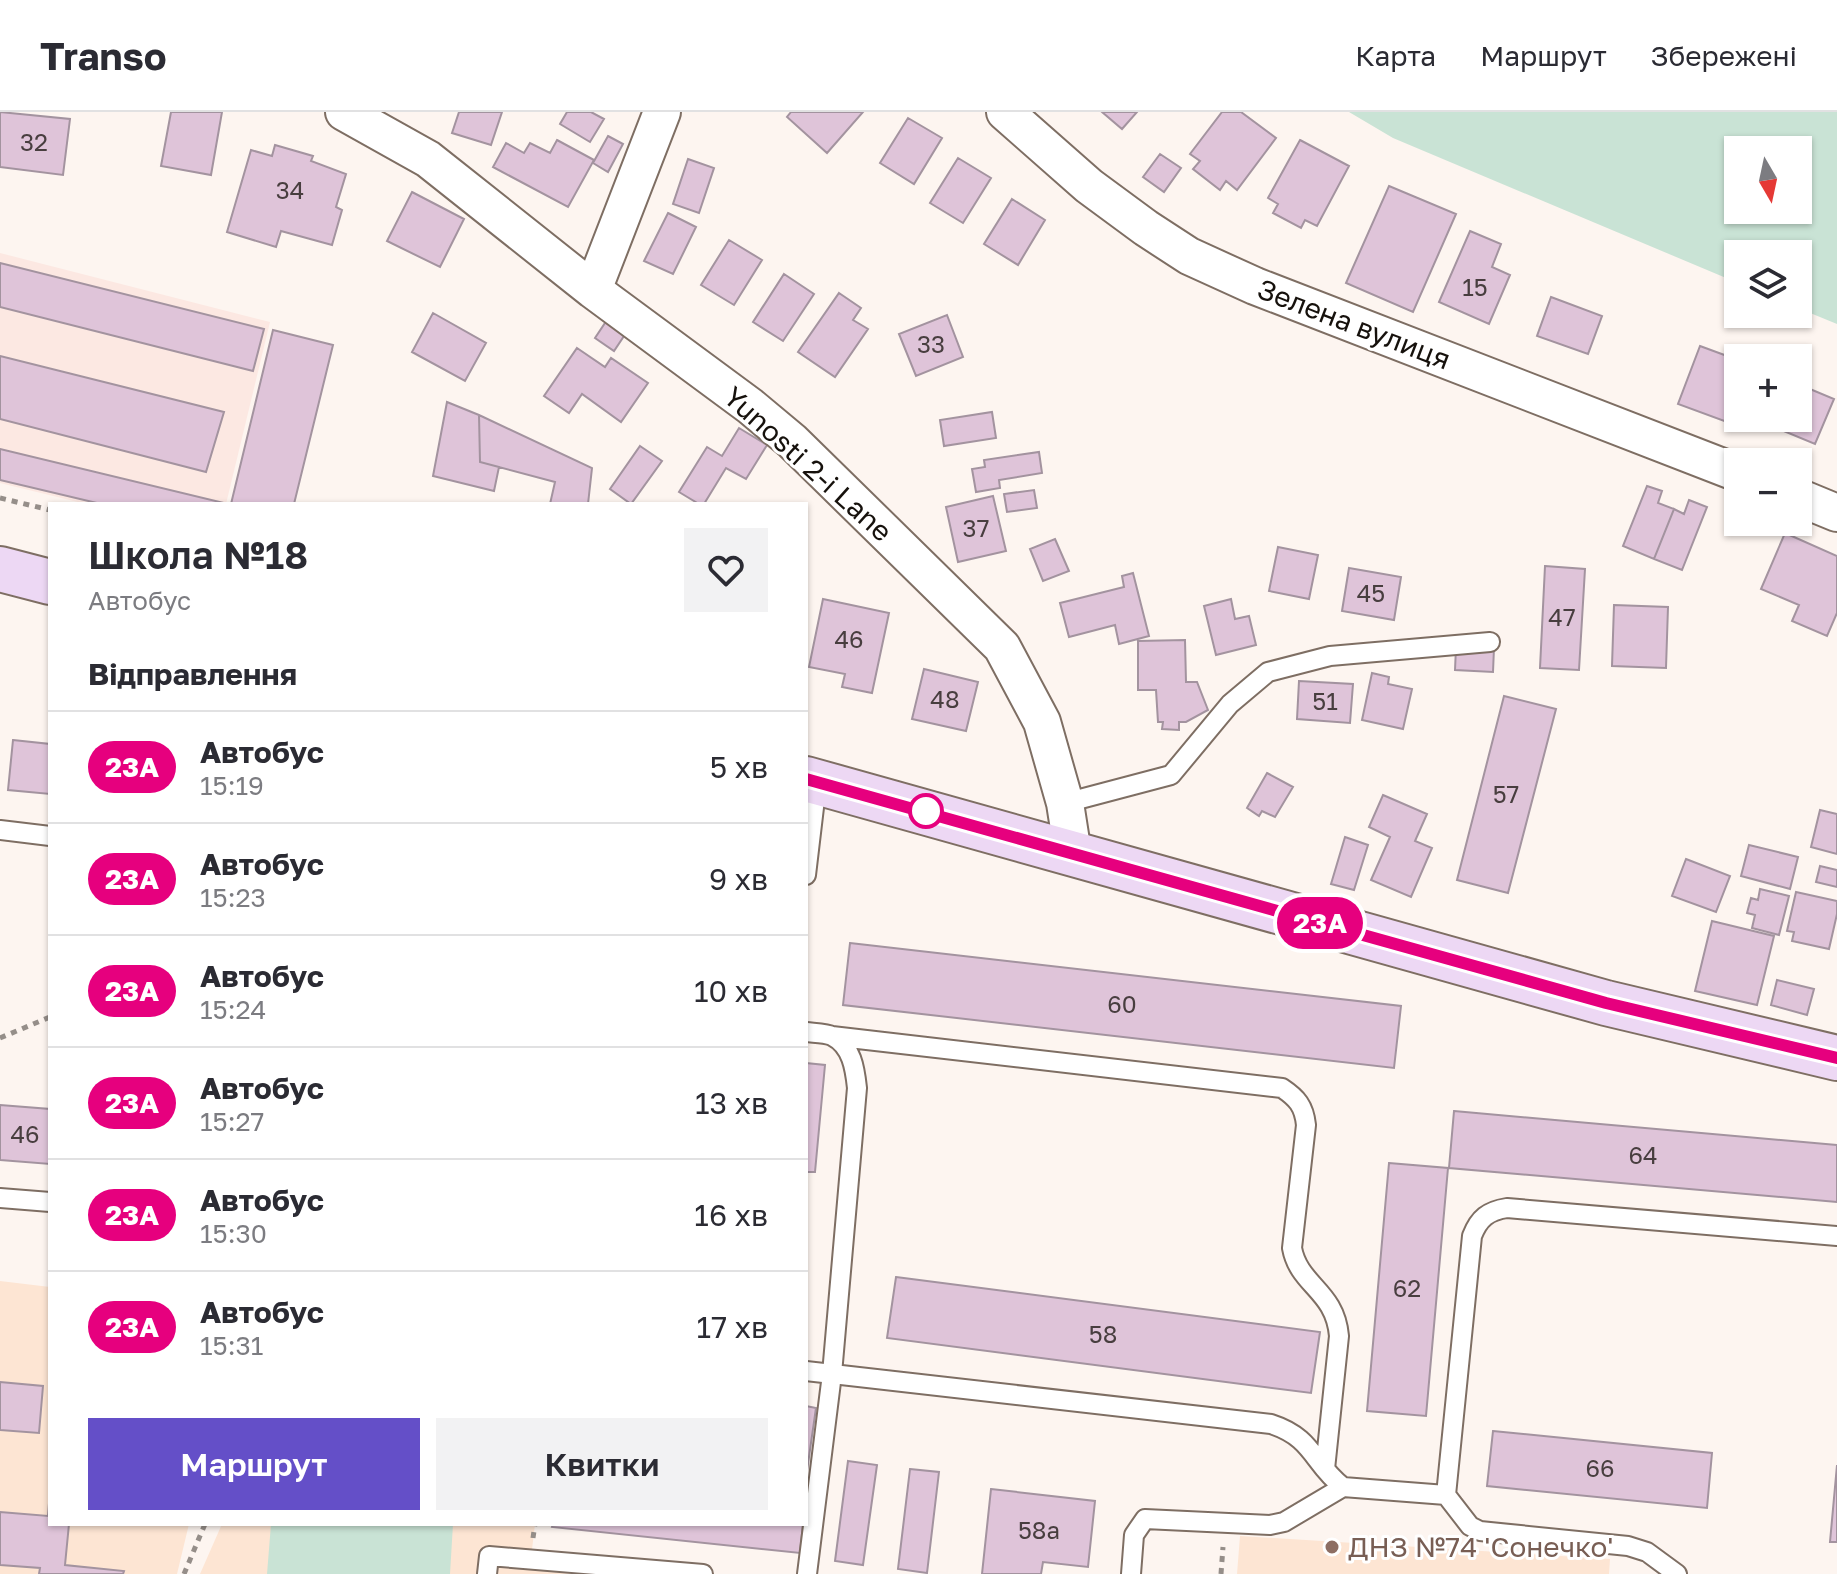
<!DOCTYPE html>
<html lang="uk">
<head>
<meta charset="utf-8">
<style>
	:root { --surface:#fff; --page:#f2f2f3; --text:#2b2b33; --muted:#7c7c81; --line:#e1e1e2; --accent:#644fc8 }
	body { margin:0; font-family:"Golos Text",sans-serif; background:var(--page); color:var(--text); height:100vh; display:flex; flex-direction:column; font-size:30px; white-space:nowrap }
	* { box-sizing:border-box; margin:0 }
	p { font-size:26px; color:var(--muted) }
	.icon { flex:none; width:44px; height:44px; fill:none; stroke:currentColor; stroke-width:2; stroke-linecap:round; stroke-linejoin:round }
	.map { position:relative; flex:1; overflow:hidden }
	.sheet { position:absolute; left:48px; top:390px; width:760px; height:1024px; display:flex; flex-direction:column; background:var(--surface); border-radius:0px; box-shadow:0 2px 6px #0004 }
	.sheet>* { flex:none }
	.badge { padding:0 16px; border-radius:26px; font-size:28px; line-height:52px }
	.needle { width:52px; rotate:171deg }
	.tools { position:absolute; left:1724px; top:24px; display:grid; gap:16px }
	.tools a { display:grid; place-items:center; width:88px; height:88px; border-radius:0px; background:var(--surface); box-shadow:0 2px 6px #0004; font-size:40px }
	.map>.badge { position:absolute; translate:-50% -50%; box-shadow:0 0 0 4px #fff }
	h2 { padding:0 40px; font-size:30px; line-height:72px }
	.round { display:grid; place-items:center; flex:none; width:84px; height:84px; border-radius:0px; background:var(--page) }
	.headline { display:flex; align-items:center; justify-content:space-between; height:136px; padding:0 40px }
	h1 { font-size:38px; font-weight:600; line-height:60px }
	.button { display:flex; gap:16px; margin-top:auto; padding:16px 40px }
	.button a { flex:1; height:92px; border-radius:0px; background:var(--accent); color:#fff; font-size:32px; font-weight:600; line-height:92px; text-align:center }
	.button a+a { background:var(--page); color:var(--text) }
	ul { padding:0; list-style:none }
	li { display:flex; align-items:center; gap:24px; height:112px; padding:0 40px; border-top:2px solid var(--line) }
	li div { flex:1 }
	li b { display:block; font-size:30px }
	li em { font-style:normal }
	li .badge { min-width:88px; font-weight:700; text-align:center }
	header { display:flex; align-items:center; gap:48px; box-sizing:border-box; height:112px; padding:0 40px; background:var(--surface); border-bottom:2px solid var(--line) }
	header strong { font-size:38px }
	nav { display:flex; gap:44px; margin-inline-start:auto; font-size:28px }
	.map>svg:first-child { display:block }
</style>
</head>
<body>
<header>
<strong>Transo</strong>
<nav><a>Карта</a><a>Маршрут</a><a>Збережені</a></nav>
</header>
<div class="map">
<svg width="1837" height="1462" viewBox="0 0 1837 1462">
	<rect width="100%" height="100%" fill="#fdf5f0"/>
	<path fill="#fce8e2" d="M 0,141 L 270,210 L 226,392 L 86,392 L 0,371 Z"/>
	<path fill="#fde5d3" d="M 0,1169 L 50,1175 L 50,1412 L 189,1412 L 177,1462 L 0,1462 Z
		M 222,1412 L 535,1412 L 531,1446 L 703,1462 L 200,1462 Z
		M 1240,1424 L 1610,1447 L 1609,1462 L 1237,1462 Z"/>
	<path fill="#c9e3d5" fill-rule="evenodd" d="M 1349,0 L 1837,0 L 1837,212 L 1798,196 L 1798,142 L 1738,142 L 1738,171 L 1393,26 ZM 1738,38 L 1798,38 L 1798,98 L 1738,98 Z
		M 271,1412 L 453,1412 L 450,1462 L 267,1462 Z"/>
	<path fill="#dfc4d9" stroke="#a3939f" stroke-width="2" d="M 0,0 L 70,7 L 63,63 L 0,55 Z
		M 171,0 L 222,0 L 211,63 L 161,54 Z
		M 459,0 L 502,0 L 491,33 L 452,21 Z
		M 567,0 L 591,0 L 604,7 L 590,30 L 560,12 Z
		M 791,0 L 863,0 L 827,41 L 787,5 Z
		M 1102,0 L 1137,0 L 1122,17 Z
		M 1222,0 L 1241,0 L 1276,26 L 1237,78 L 1226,69 L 1220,78 L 1193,57 L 1200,49 L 1190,42 Z
		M 908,6 L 942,26 L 914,72 L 880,51 Z
		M 608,24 L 623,32 L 608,60 L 593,51 Z
		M 557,28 L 594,48 L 568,95 L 493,55 L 506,31 L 524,41 L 530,31 L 550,41 Z
		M 1300,28 L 1349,54 L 1317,114 L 1305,108 L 1301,116 L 1273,101 L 1278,92 L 1268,86 Z
		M 275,33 L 313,44 L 311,49 L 346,62 L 336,95 L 342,98 L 332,133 L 281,119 L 276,135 L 227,120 L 251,38 L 272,44 Z
		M 1160,42 L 1181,56 L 1164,80 L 1143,65 Z
		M 958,46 L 991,66 L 963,111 L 930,91 Z
		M 688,47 L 714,56 L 699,101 L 673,92 Z
		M 1389,74 L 1456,102 L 1413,200 L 1346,171 Z
		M 412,80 L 464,107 L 440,155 L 387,129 Z
		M 1012,87 L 1045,108 L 1018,153 L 984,132 Z
		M 668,101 L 696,115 L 673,162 L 644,149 Z
		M 1470,119 L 1501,132 L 1492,155 L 1510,163 L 1489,212 L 1439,190 Z
		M 729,128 L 762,148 L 734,193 L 701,173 Z
		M 0,151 L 264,217 L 253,259 L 0,195 Z
		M 784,162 L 814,182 L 783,229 L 753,210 Z
		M 839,181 L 861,196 L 853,208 L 868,217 L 835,265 L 798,240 Z
		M 1551,185 L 1602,204 L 1588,242 L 1537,224 Z
		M 433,201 L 486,231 L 465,269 L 412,240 Z
		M 611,202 L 630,215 L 614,239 L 595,226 Z
		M 947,203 L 963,245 L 916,264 L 899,222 Z
		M 273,218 L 333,233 L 294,392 L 231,392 Z
		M 1700,234 L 1738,248 L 1738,282 L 1727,310 L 1678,292 Z
		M 577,236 L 605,255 L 611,246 L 648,271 L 621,310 L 582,282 L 569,301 L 544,284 Z
		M 0,244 L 224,300 L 206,360 L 0,307 Z
		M 1798,272 L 1834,287 L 1815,332 L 1757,308 L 1798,306 Z
		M 447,290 L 479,303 L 480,350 L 499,355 L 494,379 L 433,364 Z
		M 992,300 L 996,326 L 944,334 L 940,308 Z
		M 479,303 L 592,356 L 588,392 L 550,392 L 555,370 L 480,350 Z
		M 739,316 L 767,333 L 746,367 L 726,356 L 704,392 L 699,392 L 679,380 L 707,335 L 722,344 Z
		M 640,334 L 662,349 L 631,392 L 610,377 Z
		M 0,337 L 224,391 L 224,392 L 101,392 L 0,368 Z
		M 1039,340 L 1042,361 L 999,368 L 1000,376 L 976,380 L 972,357 L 985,355 L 984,348 Z
		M 1647,374 L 1662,379 L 1658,391 L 1674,397 L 1654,447 L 1623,434 Z
		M 1034,378 L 1037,396 L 1007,400 L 1004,382 Z
		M 993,384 L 1006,439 L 958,450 L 946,395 Z
		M 1689,388 L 1707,395 L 1682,458 L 1654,447 L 1674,397 L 1684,402 Z
		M 1785,421 L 1837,444 L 1837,501 L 1827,524 L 1792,509 L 1799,493 L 1761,477 Z
		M 1055,427 L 1069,459 L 1043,469 L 1030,437 Z
		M 1278,435 L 1318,443 L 1309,487 L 1269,479 Z
		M 1545,454 L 1585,457 L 1579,558 L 1540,556 Z
		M 1349,456 L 1401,465 L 1394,508 L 1342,499 Z
		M 1133,461 L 1149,524 L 1119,532 L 1115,513 L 1069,525 L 1060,491 L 1124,475 L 1122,464 Z
		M 823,487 L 889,501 L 872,581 L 842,575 L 845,562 L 809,555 Z
		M 1231,487 L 1235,507 L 1249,504 L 1256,533 L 1216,543 L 1204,494 Z
		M 1614,493 L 1668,495 L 1666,556 L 1612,554 Z
		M 1185,528 L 1186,570 L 1197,570 L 1208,598 L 1186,610 L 1179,610 L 1179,618 L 1162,617 L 1163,610 L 1158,610 L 1156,578 L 1138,578 L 1138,529 Z
		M 1456,535 L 1494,536 L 1493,560 L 1455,558 Z
		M 924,557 L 978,570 L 966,619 L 912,607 Z
		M 1372,561 L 1389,565 L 1388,572 L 1412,577 L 1403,617 L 1362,608 Z
		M 1299,569 L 1353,572 L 1350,611 L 1297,607 Z
		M 1504,584 L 1556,597 L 1508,781 L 1457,768 Z
		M 13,628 L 50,632 L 50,682 L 8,678 Z
		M 1267,661 L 1293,675 L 1275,705 L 1262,699 L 1259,704 L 1247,696 Z
		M 1383,683 L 1427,702 L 1415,729 L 1432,736 L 1411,785 L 1371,768 L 1390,725 L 1369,715 Z
		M 1820,698 L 1837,702 L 1837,742 L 1811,735 Z
		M 1345,725 L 1368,733 L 1354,778 L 1331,772 Z
		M 1749,733 L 1798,745 L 1790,777 L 1741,764 Z
		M 1686,747 L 1730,764 L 1716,800 L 1672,784 Z
		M 1820,754 L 1837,758 L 1837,775 L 1816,770 Z
		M 1760,777 L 1789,784 L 1779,823 L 1752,816 L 1755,803 L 1747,801 L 1751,786 L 1758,788 Z
		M 1796,780 L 1837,789 L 1837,802 L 1829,837 L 1792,829 L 1794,820 L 1787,819 Z
		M 1712,809 L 1774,824 L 1757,893 L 1695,879 Z
		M 850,831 L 1401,894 L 1394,956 L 843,893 Z
		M 1777,868 L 1814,877 L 1807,903 L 1771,893 Z
		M 806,951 L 825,953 L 815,1060 L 806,1060 Z
		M 0,993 L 50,997 L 50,1052 L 0,1048 Z
		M 1454,999 L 1837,1033 L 1837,1090 L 1449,1056 Z
		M 1389,1051 L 1448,1056 L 1426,1304 L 1367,1299 Z
		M 896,1165 L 1320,1220 L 1311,1281 L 887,1226 Z
		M 0,1270 L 43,1274 L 39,1321 L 0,1318 Z
		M 806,1294 L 816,1296 L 807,1359 L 806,1359 Z
		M 1493,1319 L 1712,1341 L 1707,1396 L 1487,1374 Z
		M 848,1349 L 877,1353 L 863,1453 L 835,1449 Z
		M 1837,1353 L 1837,1430 L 1830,1430 Z
		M 910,1357 L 939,1360 L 927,1461 L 898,1457 Z
		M 991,1377 L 1095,1389 L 1088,1455 L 1043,1450 L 1041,1462 L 982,1462 Z
		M 50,1378 L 50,1412 L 69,1412 L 65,1453 L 124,1459 L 123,1462 L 39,1462 L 40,1456 L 0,1453 L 0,1400 L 48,1404 Z
		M 553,1412 L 803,1412 L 800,1441 L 552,1415 Z"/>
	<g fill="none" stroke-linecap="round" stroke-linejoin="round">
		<defs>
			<path id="lane" d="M 1065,691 L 1171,663 L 1230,592 L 1268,560 L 1330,544 L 1490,530
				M 0,718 L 50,724
				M 806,763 L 817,670
				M 806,920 C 814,921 826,921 832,924 C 852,934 855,957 857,976 L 832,1262 L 807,1462
				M 832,924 L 1282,976 C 1297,986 1304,994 1306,1013 L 1292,1136 C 1299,1174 1335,1178 1339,1224 L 1325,1357
				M 0,1086 L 50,1090
				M 806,1259 L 1271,1312 C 1314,1326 1312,1351 1343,1375 L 1446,1383 L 1470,1414 L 1480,1419 L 1628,1434 L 1647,1440 L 1677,1462
				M 1446,1383 L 1472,1124 C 1479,1106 1488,1099 1507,1096 L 1837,1124
				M 487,1462 L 489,1444 L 703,1462
				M 1131,1462 L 1134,1423 L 1145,1407 L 1270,1413 L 1284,1410 L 1343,1375"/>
			<path id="street" d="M 344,0 L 428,47 L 593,178 L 750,294 L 792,329 L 1002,535 L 1042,610 L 1065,691 L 1073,742
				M 1005,0 L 1089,74 L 1146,116 L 1189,144 L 1255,174 L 1738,361
				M 593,178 L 662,0
				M 1798,385 L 1837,401"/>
			<path id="secondary" d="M 0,457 L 50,470
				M 806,667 L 1606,891 L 1837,946"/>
		</defs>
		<use href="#lane" stroke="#7e6e63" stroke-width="22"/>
		<use href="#street" stroke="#7e6e63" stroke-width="40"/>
		<use href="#secondary" stroke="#7e6e63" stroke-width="48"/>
		<path stroke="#958e89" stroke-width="5" stroke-dasharray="6 6" stroke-linecap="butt" d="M 0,386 L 50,398
			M 0,926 L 50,905
			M 533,1426 L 535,1412
			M 184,1462 L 205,1412
			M 1221,1462 L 1223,1435"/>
		<use href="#lane" stroke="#fff" stroke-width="18"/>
		<use href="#street" stroke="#fff" stroke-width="36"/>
		<use href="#secondary" stroke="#edd8f4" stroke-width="44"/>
	</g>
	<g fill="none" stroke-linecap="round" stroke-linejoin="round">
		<defs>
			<path id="line" d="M 806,667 L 1606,891 L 1837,946"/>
		</defs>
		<use href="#line" stroke="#fff" stroke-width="18"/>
		<use href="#line" stroke="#e6007e" stroke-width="12"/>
	</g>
	<circle fill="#fff" stroke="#e6007e" stroke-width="4" cx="926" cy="699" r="16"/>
	<circle fill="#8d6e63" stroke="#fff" stroke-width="3" cx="1332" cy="1435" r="8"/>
	<g text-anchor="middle" stroke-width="6" stroke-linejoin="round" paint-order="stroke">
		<g font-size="24" fill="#483e3f">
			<text x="34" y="39">32</text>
			<text x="290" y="87">34</text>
			<text x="1475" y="184">15</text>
			<text x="931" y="241">33</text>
			<text x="976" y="425">37</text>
			<text x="1371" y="490">45</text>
			<text x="1562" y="514">47</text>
			<text x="849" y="536">46</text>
			<text x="945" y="596">48</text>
			<text x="1325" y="598">51</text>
			<text x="1506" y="691">57</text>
			<text x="1122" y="901">60</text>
			<text x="25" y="1031">46</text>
			<text x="1643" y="1052">64</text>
			<text x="1407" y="1185">62</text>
			<text x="1103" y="1231">58</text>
			<text x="1600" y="1365">66</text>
			<text x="1039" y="1427">58а</text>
		</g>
		<g font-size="28" fill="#16110c" stroke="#fff">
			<text transform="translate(1354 212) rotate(21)" y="10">Зелена вулиця</text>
			<text transform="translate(808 352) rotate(42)" y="10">Yunosti 2-i Lane</text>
		</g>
		<g font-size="28" fill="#785e54" stroke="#fff" text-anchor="start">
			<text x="1348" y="1445">ДНЗ №74 'Сонечко'</text>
		</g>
	</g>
</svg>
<div class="tools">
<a><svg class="needle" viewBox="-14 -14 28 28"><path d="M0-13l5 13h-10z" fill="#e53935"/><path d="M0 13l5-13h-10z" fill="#7c7c81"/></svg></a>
<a><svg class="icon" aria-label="layers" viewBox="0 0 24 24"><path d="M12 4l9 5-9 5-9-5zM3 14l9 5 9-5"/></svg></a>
<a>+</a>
<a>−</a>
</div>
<b class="badge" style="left:1320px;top:811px;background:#e6007e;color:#fff">23А</b>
<section class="sheet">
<div class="headline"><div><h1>Школа №18</h1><p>Автобус</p></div><a class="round"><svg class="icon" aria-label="heart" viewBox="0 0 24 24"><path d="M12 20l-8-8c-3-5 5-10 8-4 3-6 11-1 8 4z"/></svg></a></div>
<h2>Відправлення</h2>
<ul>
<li><span class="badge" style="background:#e6007e;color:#fff">23А</span><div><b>Автобус</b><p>15:19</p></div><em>5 хв</em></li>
<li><span class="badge" style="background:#e6007e;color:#fff">23А</span><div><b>Автобус</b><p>15:23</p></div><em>9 хв</em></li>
<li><span class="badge" style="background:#e6007e;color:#fff">23А</span><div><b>Автобус</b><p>15:24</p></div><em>10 хв</em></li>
<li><span class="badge" style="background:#e6007e;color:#fff">23А</span><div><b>Автобус</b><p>15:27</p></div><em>13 хв</em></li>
<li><span class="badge" style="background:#e6007e;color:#fff">23А</span><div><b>Автобус</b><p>15:30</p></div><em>16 хв</em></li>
<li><span class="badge" style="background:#e6007e;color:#fff">23А</span><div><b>Автобус</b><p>15:31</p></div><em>17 хв</em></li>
</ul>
<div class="button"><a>Маршрут</a><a>Квитки</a></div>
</section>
</div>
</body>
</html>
